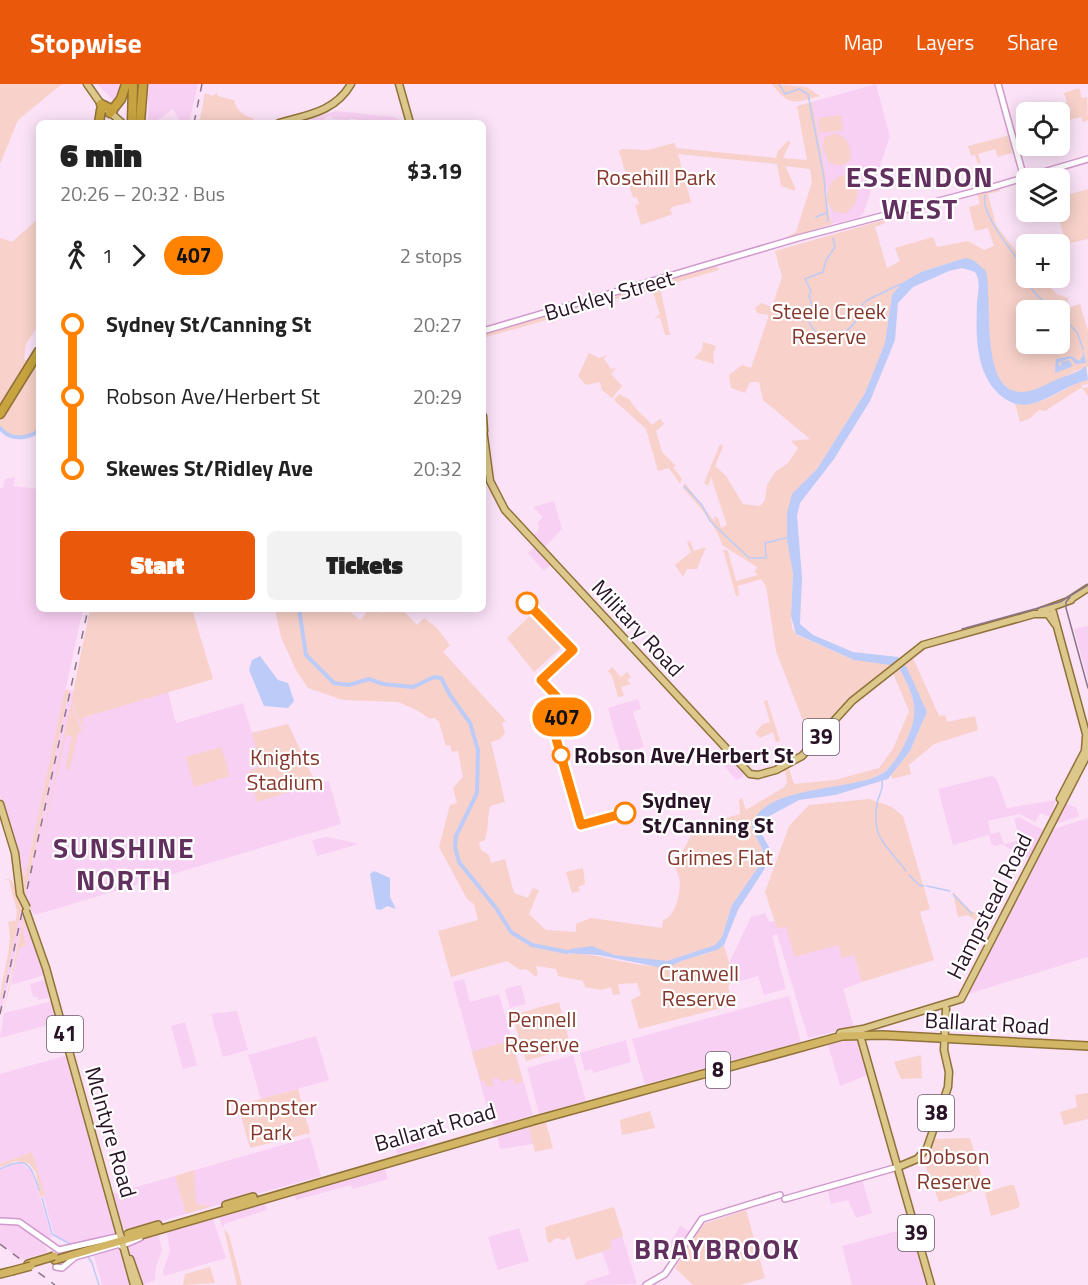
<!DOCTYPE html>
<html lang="en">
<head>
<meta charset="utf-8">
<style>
	:root { --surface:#fff; --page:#f2f2f2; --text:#222; --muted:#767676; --accent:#ea580c }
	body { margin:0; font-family:"Titillium Web",sans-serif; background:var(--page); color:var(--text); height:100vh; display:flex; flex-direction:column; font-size:22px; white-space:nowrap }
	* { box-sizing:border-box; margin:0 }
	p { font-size:20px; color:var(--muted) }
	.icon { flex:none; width:33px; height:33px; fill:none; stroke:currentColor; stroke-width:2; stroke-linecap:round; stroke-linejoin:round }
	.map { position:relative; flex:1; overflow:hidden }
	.panel { position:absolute; left:36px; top:36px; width:450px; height:492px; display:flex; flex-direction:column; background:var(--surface); border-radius:9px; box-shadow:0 3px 15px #0003 }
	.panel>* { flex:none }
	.badge { padding:0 12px; border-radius:20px; font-size:21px; line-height:39px }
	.buttons { position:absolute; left:1016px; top:18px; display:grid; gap:12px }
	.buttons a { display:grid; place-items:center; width:54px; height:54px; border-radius:9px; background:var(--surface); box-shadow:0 3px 15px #0003; font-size:30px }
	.map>.badge { position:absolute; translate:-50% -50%; box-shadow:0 0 0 3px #fff }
	.legs { display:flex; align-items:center; gap:9px; height:66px; padding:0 24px; font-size:20px }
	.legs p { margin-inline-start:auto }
	.summary { display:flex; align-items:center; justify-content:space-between; height:102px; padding:0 24px }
	h1 { font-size:33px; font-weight:800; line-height:45px }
	.action { display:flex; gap:12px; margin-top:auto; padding:12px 24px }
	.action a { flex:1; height:69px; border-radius:9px; background:var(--accent); color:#fff; font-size:24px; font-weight:800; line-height:69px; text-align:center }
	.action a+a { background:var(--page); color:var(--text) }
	ul { padding:0 24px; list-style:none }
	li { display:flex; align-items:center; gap:21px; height:72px; font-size:22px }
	li i { display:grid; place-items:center; width:9px; height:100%; margin:0 8px; background:currentColor }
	li i::after { content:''; width:15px; height:15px; margin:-8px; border:4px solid; border-radius:50%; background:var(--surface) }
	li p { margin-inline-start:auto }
	li:first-child i { background:linear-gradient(#0000 50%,currentColor 0) }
	li:last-child i { background:linear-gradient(currentColor 50%,#0000 0) }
	header { display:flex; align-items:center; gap:36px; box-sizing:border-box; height:84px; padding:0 30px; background:var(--accent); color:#fff }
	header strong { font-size:28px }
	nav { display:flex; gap:33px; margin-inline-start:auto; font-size:21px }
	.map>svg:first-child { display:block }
</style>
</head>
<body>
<header>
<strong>Stopwise</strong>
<nav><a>Map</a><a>Layers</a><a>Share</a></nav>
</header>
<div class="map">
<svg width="1088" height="1201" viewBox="0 0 1088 1201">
	<rect width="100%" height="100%" fill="#fbe2f7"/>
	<path fill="#f8d0f3" d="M 97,0 L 122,0 L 119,12 L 113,16 Z
		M 148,0 L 198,0 L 189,39 L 181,39 L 173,25 L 159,35 L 148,39 Z
		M 876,0 L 890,53 L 863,130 L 858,134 L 832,140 L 812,18 Z
		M 336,27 L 394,33 L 406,39 L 367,36 L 366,38 L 350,34 L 349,36 L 333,35 L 332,32 L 324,34 L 325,38 L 322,39 L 320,35 L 318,39 L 298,39 Z
		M 15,393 L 13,402 L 39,405 L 39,525 L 83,525 L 25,793 L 0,711 L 0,404 L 3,404 L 5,395 Z
		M 554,417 L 562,445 L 544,464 L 532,452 L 538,447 L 539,442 L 537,439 L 543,433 L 533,423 Z
		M 535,463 L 551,480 L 544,487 L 528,469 Z
		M 1088,542 L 1088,596 L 1074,545 Z
		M 69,606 L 74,607 L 73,623 L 84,646 L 81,634 L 168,608 L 176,639 L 243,619 L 252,649 L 288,640 L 316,700 L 329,697 L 341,740 L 35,831 L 27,822 L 32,799 L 26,821 L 24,815 Z
		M 638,615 L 641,625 L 633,628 L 644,663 L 621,670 L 608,624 Z
		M 727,670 L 744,688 L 743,693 L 736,696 L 716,672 Z
		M 991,692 L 996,694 L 1007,724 L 1056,716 L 1050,733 L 1040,729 L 1035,738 L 1019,730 L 988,737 L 991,750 L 1000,748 L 1004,760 L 1020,756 L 1014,735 L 1019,733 L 1045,747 L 1030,775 L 1001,760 L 995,762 L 991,759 L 989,751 L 953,761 L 938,705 Z
		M 1064,719 L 1076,723 L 1079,732 L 1053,741 Z
		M 1088,734 L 1088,873 L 968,910 L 1050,746 Z
		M 326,753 L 342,756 L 359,760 L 317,772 L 312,756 Z
		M 22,822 L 25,828 L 0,932 L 0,919 Z
		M 765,829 L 769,838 L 775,837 L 777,844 L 786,842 L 838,861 L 854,871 L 862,898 L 843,905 L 854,943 L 808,954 L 777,850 L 772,852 L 786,905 L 764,911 L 758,892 L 735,899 L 729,879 L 751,833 Z
		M 25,838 L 34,848 L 45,891 L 11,901 L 19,863 L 26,861 L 22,848 Z
		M 46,895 L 51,913 L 39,916 L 37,913 L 33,913 L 30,900 Z
		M 464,895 L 470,918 L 499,910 L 533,1031 L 495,1042 L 491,1038 L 453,898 Z
		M 521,901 L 526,920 L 510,924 L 505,905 Z
		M 789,912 L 801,958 L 645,1000 L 632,955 Z
		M 53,917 L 60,947 L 54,948 L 52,940 L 0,954 L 4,929 Z
		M 237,927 L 248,966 L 223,973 L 211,930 Z
		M 185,938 L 197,981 L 183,985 L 171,942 Z
		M 316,952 L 329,996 L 261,1015 L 248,971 Z
		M 859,953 L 870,990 L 840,1002 L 827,957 Z
		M 626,956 L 631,978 L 593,989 L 592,985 L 585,987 L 580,969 Z
		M 68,971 L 118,1149 L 75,1161 L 57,1153 L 53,1148 L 32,1068 L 0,1080 L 0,990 Z
		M 573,971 L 586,1017 L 539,1030 L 527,984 Z
		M 528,1040 L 533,1060 L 500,1065 L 497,1051 Z
		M 424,1051 L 426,1061 L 397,1070 L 394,1060 Z
		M 310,1053 L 321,1092 L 196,1127 L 185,1089 Z
		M 13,1080 L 22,1080 L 32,1087 L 52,1153 L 43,1158 L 48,1168 L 21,1176 L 0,1159 L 0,1086 Z
		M 384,1083 L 388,1095 L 352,1105 L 351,1101 L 296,1116 L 294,1109 Z
		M 175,1092 L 186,1130 L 126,1147 L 120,1139 L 112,1110 Z
		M 862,1095 L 872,1129 L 856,1134 L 848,1116 L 831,1120 L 827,1104 Z
		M 264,1117 L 267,1126 L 224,1140 L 224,1143 L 221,1141 L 219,1131 Z
		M 212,1132 L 226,1174 L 164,1192 L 163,1187 L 170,1166 L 167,1150 L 171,1145 Z
		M 619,1141 L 637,1200 L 584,1201 L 588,1197 L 610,1190 L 602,1168 L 611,1165 L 609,1144 Z
		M 680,1142 L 689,1147 L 676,1168 L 668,1163 Z
		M 912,1143 L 928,1201 L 852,1201 L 842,1162 Z
		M 519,1144 L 529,1177 L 498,1186 L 488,1153 Z
		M 158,1149 L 162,1166 L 156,1183 L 155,1196 L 144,1201 L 141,1199 L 127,1161 Z
		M 122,1163 L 133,1201 L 102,1201 L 94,1172 Z"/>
	<path fill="#f7d1ca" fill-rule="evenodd" d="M 0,0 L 62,0 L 18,36 L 0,80 Z
		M 772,0 L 806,3 L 820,12 C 795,19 789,23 772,0 Z
		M 1079,4 L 1082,14 L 1087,13 L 1088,36 L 1083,38 L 1081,33 L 1069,36 L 1065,19 L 1067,18 L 1064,9 Z
		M 205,9 L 213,12 L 217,9 L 218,12 L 234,16 C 235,25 244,33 253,34 L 255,39 L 199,39 Z
		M 812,18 L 826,95 L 826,113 L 831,99 L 841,91 L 852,94 C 861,106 858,121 846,129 L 834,128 L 827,118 L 832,140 L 779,157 L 796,148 L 812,98 L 810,85 L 785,82 L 795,103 L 795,107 L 781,102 L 777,80 L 678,70 L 691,118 L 672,123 L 670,126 L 673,130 L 641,141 L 635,121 L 639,120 L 637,113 L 633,114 L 619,67 L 622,65 L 648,66 L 674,59 L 676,64 L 776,74 L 778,67 L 789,56 L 790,59 L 783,74 L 807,76 L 797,22 Z
		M 841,31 L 843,46 L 820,49 L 818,34 Z
		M 835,49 C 847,53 853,63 850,76 L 842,82 L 830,79 L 823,66 L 824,54 Z
		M 1010,51 L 1015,68 L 998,73 L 995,65 L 978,70 L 981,79 L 978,80 L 975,71 L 971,72 L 968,62 Z
		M 999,103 L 1000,107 L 988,110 L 996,141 L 1026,180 L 1026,194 L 1040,194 L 1057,210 L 1068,214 L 1068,224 L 1080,220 L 1088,247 L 1088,283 C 1067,287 1049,307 1028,309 C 981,313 991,232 987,204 C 986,195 971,182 965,174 L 921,188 L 902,199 L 892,211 L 885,259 L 865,309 L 817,385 L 795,408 L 787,429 L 787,456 L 793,490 L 791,532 L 792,544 L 797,551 L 854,576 L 893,580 L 841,623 L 812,660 L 776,567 L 766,502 L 761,495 L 738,502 L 739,511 L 736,512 L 723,465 L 728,467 L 736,497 L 758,491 L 755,488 L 757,483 L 722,461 C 716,440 697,420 683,404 L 685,399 L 715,438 L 714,432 L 718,434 L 721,444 L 727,441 L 711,393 L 708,402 L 704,399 L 720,360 L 723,362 L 715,382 L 726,392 L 743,420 L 760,422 L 765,416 L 767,401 L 775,388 L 788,379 L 798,364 L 791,357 L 810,355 L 763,316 L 759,298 L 750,298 L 745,309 L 731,304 L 729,291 L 742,281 L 751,284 L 769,231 L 757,229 L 755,224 L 761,219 L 772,223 L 782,193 L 775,167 L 884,136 L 885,139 L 875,143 L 887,184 L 900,177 L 895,164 L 933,153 L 937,163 L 968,157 L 984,166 L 994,162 L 988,144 L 975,147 L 969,123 L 980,120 L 977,109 ZM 1026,226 L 1059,226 L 1059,260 L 1026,260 Z
		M 1088,105 L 1088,155 L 1066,160 L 1057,128 L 1059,113 Z
		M 39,134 L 39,240 L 26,260 L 24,275 L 33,280 L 36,277 L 39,278 L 39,347 C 26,355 10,357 0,344 L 0,154 L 12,158 Z
		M 717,182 L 719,186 L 660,203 L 670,251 L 665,251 L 660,233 L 654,235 L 660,230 L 652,205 L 554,233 L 554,240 L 550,235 L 483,254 L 483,249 Z
		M 703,258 L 716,262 L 713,270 L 714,280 L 694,274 L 702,266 Z
		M 589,269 L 599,274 L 607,271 L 604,275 L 611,285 L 616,284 L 611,290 L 622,302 L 612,314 L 602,306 L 600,298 L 586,301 L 578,292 Z
		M 1088,296 L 1088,300 L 1082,301 L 1082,304 L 1088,303 L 1088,312 L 1082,304 L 1079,305 L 1045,327 L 1039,326 L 1029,335 L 1020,338 L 1015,319 C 1039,327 1065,301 1088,296 Z
		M 619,310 L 630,316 C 633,324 646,333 652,341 L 660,335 L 664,340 L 656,347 L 662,368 L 676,382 L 673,383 L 682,395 L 680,400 L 669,384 L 658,387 L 646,345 L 614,316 Z
		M 690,457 L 694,467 L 706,463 L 697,485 L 687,485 L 683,493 L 675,481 L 691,468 L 687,458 Z
		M 90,525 L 192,525 L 213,595 L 82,634 L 84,647 L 73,623 L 72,614 Z
		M 275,525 L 347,525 L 360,536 L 369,525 L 382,529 L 387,525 L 402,525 L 417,541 L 424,534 L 437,544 L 450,561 L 443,568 L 506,637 L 502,639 L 505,649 L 500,655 L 491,658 L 505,718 L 490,722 C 487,734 489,744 485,756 L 479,758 L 481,766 L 489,771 L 491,779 L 505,775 L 514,809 L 528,814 L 533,804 L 539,806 L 529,830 L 546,846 L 576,848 L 576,840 L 591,834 L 662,844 L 663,836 C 676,833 682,806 679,793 C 677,787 673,781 671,775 L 682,769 L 695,743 L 740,730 L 739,716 L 742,714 L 746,726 L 783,704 L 787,699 L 785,686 L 789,685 L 794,700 L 835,696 L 879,684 L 893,665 L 909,627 L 893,589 L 890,589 L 898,582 C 913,610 921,625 907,655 C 902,667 893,682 882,689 C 855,708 757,702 752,744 L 763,767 L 761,779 L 732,821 L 722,853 L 715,861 L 667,877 L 644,878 L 575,865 L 567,870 C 576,868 582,870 590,871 C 619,875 652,889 681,877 C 695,871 710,872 724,861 L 734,896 L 728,902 L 733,921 L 639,945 L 631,916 L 641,911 L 637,899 L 618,900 L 620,910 L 613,911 L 611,903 L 601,906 L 585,903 L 583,897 L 558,892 L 556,885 L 536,882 L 538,891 L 535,892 L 526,885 L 520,886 L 507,877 L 451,893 L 438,847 L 478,836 L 474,820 L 467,815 L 439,763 L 450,721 L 457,719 L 453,704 L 463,693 L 458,667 L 452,668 L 450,661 L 446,662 L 439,638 L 435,634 L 430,635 L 417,626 L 398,618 L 343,616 L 308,604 L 296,586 L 281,553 Z
		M 535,527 L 565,560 L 534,588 L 507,554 Z
		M 930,561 L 913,574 L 939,632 L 945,631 L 947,638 L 975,632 L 978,646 L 934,660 L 909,681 L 911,690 L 892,695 L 891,691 L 910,667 L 927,628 L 903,578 Z
		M 612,583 L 621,593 L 627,588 L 631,593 L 627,596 L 631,600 L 621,603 L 624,612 L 618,613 L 612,592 L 608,587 Z
		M 65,606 L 69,606 L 24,815 L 17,771 L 25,793 Z
		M 767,616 L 780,657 L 776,658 L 773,648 L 760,654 L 755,649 L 763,640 L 770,638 L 764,617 Z
		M 71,620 L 82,648 L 78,649 L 69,688 L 66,682 L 72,652 L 66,651 L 39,769 Z
		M 288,640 L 316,700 L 257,718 L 249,687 L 261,683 L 252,649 Z
		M 221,663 L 230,692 L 194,703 L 186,673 Z
		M 869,715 L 892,723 L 903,732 L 930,825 L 920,828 L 934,876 L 862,898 L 854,871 L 842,874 L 838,861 L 795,873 L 786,843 L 777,844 L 765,808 L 789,742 L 809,721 Z
		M 583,784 L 585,800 L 578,803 L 580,807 L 572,809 L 566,788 Z
		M 4,795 L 9,795 L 12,797 L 22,822 L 0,919 C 0,892 15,863 8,838 L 16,836 L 17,827 L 9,796 Z
		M 953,808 L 971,827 L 980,830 L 977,837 L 967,831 L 958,833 Z
		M 25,828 L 34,848 L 30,850 L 24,839 L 23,848 L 26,862 L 19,864 L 0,942 Z
		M 559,918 L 571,964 L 526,977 L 512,931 Z
		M 511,956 L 523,997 L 515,1000 L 513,994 L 503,998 L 497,994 L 492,995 L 494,1001 L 487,1003 L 485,998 L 481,997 L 472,968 Z
		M 921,971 L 922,994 L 901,995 L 894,978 Z
		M 298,1005 L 310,1049 L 250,1064 L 238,1021 Z
		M 1088,1009 L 1088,1035 L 1064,1041 L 1060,1028 L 1077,1023 L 1075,1011 Z
		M 650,1027 L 655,1044 L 622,1051 L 620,1036 Z
		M 545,1036 L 553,1064 L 535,1068 L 528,1040 Z
		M 970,1054 L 985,1103 L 939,1118 L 926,1083 L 920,1075 L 934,1055 Z
		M 32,1068 L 45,1111 L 40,1113 L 36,1089 L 30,1080 L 16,1077 L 0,1083 L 0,1080 Z
		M 194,1086 L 196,1120 L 212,1122 L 186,1130 L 175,1092 Z
		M 1009,1101 L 1014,1101 L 1020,1121 L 1018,1124 L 991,1132 L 985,1109 Z
		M 614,1123 L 623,1152 L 611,1156 L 611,1165 L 576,1176 L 569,1152 L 564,1156 L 556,1154 L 550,1159 L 547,1157 L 545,1143 Z
		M 746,1126 L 765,1194 L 740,1201 L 693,1201 L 675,1184 L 703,1140 Z
		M 224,1145 L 229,1151 L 242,1201 L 237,1201 Z
		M 210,1183 L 215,1199 L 183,1201 L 185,1190 Z"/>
	<path fill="#bccbf7" d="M 965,174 L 973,176 L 986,187 C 994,223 974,341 1049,299 C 1060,293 1077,290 1086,282 L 1088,296 C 1065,301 1047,319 1024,321 C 1013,321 1002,314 996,307 C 975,284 976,249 977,219 C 978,208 981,197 975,188 L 962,184 L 949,187 L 913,203 L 898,219 L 895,256 L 870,317 L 834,375 L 800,419 L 797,432 L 802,493 L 800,540 L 813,551 L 853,568 L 898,573 L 907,584 L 927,628 L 910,667 L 888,695 L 835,711 L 799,716 L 764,735 L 759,745 L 770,765 L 769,778 L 738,826 L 724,861 L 717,866 L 681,877 L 671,882 L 658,883 L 599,871 L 565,869 L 570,865 L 592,862 L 614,871 L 667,877 L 715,861 L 722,853 L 732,821 L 761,779 L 763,767 L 752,744 C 758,700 854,708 883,689 C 893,682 902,666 907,655 C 921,625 913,610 898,582 L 854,576 L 796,550 L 791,532 L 793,490 L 787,456 L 787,429 L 792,410 L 817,385 L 865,309 L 885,259 L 892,211 L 902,199 L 921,188 Z
		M 1083,265 L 1086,279 L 1076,280 L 1070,274 L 1058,279 L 1060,283 L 1062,278 L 1069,276 L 1073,282 L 1055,289 L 1056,275 L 1071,272 L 1079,277 L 1083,272 Z
		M 260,572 L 278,596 L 288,599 L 294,617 L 288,624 L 264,622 L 249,586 L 252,576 Z
		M 374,787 L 390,794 L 390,813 L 396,825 L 387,822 L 381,826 L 376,825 L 370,790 Z"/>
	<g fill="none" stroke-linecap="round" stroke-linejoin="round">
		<path stroke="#bccbf7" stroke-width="1.5" d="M 779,0 L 785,10 L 799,5 L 808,10 L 824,94 L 828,137
			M 985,111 C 980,129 1010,164 1020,179 C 1023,183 1023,187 1025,192 C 1030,206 1043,218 1055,226
			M 816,133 L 826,129
			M 833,154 L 835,163 L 826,176 L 823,188 L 805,195 L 811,207 L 809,212 L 813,225 L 809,238 C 818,258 844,255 855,238 C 859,231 859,222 866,217 C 869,215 896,202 901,200
			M 1059,230 L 1077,248 L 1083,265
			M 684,402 L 702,421 L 710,437 L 749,474 L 766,474 L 765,459 L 786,454
			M 882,697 C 884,706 878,711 877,720 C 871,755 887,761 906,787
			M 909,791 L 919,801 L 924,802
			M 927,802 L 950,807
			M 953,810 L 972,830
			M 0,1085 C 28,1071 31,1081 39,1106
			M 42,1114 L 52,1150 L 70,1160
			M 88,1173 L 92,1179 L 99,1201"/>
		<path stroke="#bccbf7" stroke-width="4" d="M 0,344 C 10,357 26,355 39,347
			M 299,525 L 306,571 L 334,599 L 349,601 L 369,595 L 383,600 L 413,603 L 434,593 L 441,594 L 450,611 L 470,639 L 478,666 L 477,709 L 456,752 L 455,763 L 459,778 L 496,824 L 511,848 L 532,861 L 567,868"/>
		<defs>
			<path id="secondary" d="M 998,0 L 1024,94
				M 986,105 L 1088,75
				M 483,247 L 798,154 L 988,104
				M 785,1115 L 898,1083
				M 0,1137 L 19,1138 L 59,1166 L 121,1152
				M 121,1162 L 140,1154
				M 56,1183 L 62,1184 L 75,1173 L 120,1160
				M 646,1201 L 665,1190 L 702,1135 L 780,1111"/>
			<path id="primary" d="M 87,0 L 101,20 L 122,39
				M 399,0 L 410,39
				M 279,39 C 307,31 335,28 351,0
				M 483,332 L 484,347
				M 483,345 L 490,397 L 505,426 L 750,690 L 758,691 L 776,686 L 802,672 L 852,617 L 923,561 L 1034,530 L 1048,530 L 1055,540
				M 1068,517 L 1088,504
				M 1041,527 L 1071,516
				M 1053,528 L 1088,657
				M 1060,715 L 1085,667 L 1086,653
				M 0,720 L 15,769 L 20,810
				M 26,827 L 46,884 L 134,1201
				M 840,949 L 863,945 L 961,915 L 1088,669
				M 860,951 L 931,1201
				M 898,1083 L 917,1075 L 927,1064 L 948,1003 L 949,988 L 944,966 L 946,925
				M 130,1175 L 139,1201"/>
			<path id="trunk" d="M 226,1121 L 253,1113
				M 128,1150 L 158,1141
				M 55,1176 L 536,1036 L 842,952 L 883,951 L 1088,962
				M 28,1180 L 48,1174
				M 0,1190 L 12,1187"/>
			<path id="motorway" d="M 101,20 L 113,26
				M 110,29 L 121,15 L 126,0
				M 99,39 L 101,26
				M 132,39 L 133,0
				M 140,39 L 143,0
				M 0,330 L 39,267"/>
		</defs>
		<use href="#secondary" stroke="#d198cc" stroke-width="8"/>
		<use href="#primary" stroke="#907137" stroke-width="9"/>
		<use href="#trunk" stroke="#907137" stroke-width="10"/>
		<use href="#motorway" stroke="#907137" stroke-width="11"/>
		<use href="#secondary" stroke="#fff" stroke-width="5"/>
		<use href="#primary" stroke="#ddc88c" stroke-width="6"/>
		<use href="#trunk" stroke="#d2b666" stroke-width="7"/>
		<use href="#motorway" stroke="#c7a43f" stroke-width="8"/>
		<path stroke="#8b7488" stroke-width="1.5" d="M 1070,513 L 1066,518 L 1066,524 L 1088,604
			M 962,545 L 1060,518 L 1088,501"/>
		<path stroke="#8b7488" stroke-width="1.5" stroke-dasharray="8 8" stroke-linecap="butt" d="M 194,39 L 202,0
			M 0,930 L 88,525
			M 0,1160 L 55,1201"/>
		<defs>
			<path id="primary-bridge" d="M 20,810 L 27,824"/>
			<path id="trunk-bridge" d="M 48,1174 L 54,1172
				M 12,1187 L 31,1182"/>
		</defs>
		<use href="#primary-bridge" stroke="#907137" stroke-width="9" stroke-linecap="butt"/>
		<use href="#trunk-bridge" stroke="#907137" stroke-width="10" stroke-linecap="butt"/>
		<use href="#primary-bridge" stroke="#ddc88c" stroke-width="6"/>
		<use href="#trunk-bridge" stroke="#d2b666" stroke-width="7"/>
	</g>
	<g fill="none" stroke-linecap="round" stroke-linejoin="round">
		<defs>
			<path id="line-1" d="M 527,519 L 573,566 L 541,596 L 570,627 L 570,631 L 551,637 L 581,741 L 625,729"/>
		</defs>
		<use href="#line-1" stroke="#fff" stroke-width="14"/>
		<use href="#line-1" stroke="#ff8200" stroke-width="9"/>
	</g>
	<g fill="#fff" stroke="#ff8200" stroke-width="3">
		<circle cx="527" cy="519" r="10"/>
		<circle cx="561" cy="671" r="8"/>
		<circle cx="625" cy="729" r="10"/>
	</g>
	<g text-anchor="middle" stroke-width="4.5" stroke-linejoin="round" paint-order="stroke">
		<g fill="#fff" stroke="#695a68" stroke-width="1.5">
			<rect x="803" y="635" width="36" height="36" rx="4.5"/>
			<rect x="47" y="932" width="36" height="36" rx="4.5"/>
			<rect x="706" y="968" width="24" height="36" rx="4.5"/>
			<rect x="918" y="1011" width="36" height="36" rx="4.5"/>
			<rect x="898" y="1131" width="36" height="36" rx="4.5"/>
		</g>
		<g font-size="21" font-weight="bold" fill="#291327">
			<text x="821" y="660">39</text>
			<text x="65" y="957">41</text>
			<text x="718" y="993">8</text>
			<text x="936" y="1036">38</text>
			<text x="916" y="1156">39</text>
		</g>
		<g font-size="22" fill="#85372c" stroke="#fff">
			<text x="656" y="101">Rosehill Park</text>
			<text x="829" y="235">Steele Creek<tspan x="829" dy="25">Reserve</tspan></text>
			<text x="285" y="681">Knights<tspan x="285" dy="25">Stadium</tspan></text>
			<text x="720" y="781">Grimes Flat</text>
			<text x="699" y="897">Cranwell<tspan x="699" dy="25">Reserve</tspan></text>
			<text x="542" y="943">Pennell<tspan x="542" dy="25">Reserve</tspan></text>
			<text x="271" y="1031">Dempster<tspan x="271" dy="25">Park</tspan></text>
			<text x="954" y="1080">Dobson<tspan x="954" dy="25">Reserve</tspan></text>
		</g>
		<g font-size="22" fill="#291327" stroke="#fff">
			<text transform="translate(609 211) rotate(-16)" y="8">Buckley Street</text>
			<text transform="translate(638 544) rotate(47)" y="8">Military Road</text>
			<text transform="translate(989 822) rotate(-63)" y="8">Hampstead Road</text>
			<text transform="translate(987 939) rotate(3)" y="8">Ballarat Road</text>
			<text transform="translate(435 1043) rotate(-16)" y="8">Ballarat Road</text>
			<text transform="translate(111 1048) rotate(74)" y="8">McIntyre Road</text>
		</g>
		<g font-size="22" font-weight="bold" fill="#291327" stroke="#fff" text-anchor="start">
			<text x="574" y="679">Robson Ave/Herbert St</text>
			<text x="642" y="724">Sydney<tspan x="642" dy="25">St/Canning St</tspan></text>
		</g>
		<g font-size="28" font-weight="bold" letter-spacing="1.5" fill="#61305e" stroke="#fff">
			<text x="920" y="103">ESSENDON<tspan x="920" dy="32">WEST</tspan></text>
			<text x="124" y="774">SUNSHINE<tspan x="124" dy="32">NORTH</tspan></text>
			<text x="717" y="1175">BRAYBROOK</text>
		</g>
	</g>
</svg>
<div class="buttons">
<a><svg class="icon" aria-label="locate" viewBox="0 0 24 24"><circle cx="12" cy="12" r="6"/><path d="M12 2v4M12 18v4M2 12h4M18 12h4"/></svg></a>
<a><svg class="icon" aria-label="layers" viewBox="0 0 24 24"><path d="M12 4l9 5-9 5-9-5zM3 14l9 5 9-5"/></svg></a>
<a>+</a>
<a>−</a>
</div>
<b class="badge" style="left:562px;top:633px;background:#ff8200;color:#111">407</b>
<section class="panel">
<div class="summary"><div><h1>6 min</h1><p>20:26 – 20:32 · Bus</p></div><b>$3.19</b></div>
<div class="legs"><svg class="icon" aria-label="walk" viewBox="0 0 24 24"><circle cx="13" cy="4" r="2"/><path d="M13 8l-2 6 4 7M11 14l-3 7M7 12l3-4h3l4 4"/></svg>1<svg class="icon" aria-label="forward" viewBox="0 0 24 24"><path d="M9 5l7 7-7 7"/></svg><b class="badge" style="background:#ff8200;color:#111">407</b><p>2 stops</p></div>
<ul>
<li><i style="color:#ff8200"></i><b>Sydney St/Canning St</b><p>20:27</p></li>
<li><i style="color:#ff8200"></i><span>Robson Ave/Herbert St</span><p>20:29</p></li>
<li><i style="color:#ff8200"></i><b>Skewes St/Ridley Ave</b><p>20:32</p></li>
</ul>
<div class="action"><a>Start</a><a>Tickets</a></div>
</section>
</div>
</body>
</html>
